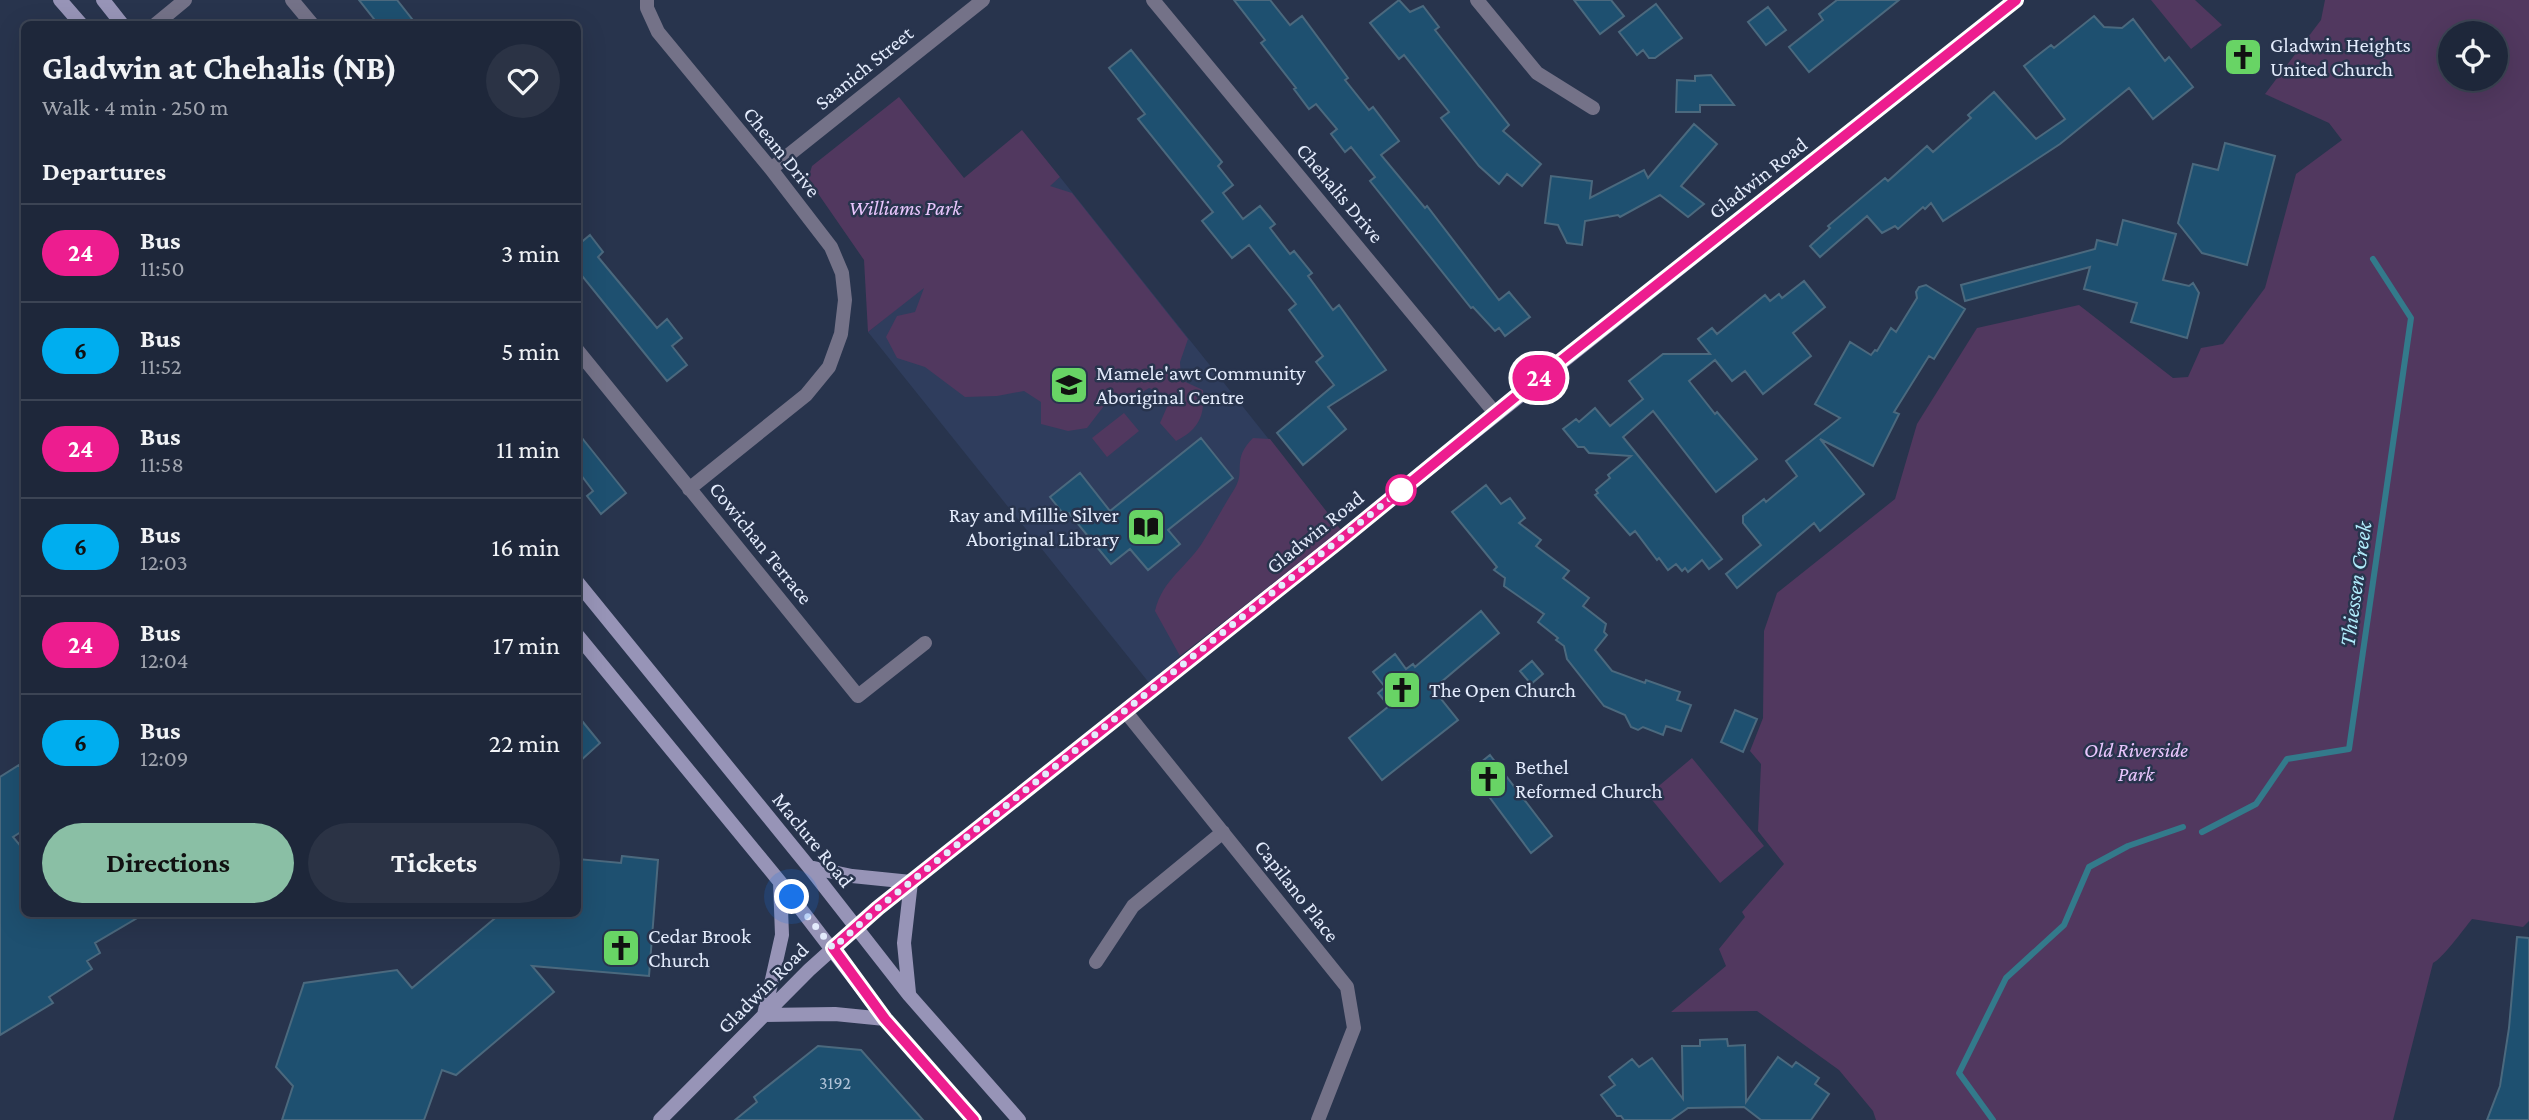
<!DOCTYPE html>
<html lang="en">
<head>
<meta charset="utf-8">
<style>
	:root { --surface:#1e273a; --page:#2b3345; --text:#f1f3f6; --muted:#a1a5af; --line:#3c4454; --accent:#8abfa5 }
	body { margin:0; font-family:"Crimson Pro",serif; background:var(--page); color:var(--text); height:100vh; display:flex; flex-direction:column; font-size:26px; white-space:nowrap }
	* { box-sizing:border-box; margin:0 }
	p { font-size:23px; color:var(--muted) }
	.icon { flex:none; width:38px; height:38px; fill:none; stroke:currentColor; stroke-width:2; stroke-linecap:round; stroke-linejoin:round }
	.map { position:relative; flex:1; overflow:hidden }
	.panel { position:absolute; left:21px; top:21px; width:560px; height:896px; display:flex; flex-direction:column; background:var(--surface); border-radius:10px; box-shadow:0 7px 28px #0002,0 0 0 2px var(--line) }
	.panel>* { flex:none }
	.badge { padding:0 14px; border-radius:23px; font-size:24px; line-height:46px }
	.tools { position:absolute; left:2438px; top:21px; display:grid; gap:14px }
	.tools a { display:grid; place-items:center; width:70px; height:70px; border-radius:50%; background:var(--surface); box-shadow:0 7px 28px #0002,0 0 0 2px var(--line); font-size:35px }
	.you { position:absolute; width:35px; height:35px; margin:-18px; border:5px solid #fff; border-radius:50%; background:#1a73e8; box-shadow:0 0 0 10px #1a73e833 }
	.map>.badge { position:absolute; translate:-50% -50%; box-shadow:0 0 0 4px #fff }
	h2 { padding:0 21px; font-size:26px; line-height:63px }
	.round { display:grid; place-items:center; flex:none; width:74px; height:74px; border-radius:37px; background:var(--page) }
	.head { display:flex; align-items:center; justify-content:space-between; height:119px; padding:0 21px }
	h1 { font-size:33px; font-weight:700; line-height:52px }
	.primary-button { display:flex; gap:14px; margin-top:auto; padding:14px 21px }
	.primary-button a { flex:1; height:80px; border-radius:42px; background:var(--accent); color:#111; font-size:28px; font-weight:700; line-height:80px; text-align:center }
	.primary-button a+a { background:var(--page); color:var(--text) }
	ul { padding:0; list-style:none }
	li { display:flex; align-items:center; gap:21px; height:98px; padding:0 21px; border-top:2px solid var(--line) }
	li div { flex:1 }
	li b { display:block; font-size:26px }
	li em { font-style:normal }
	li .badge { min-width:77px; font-weight:700; text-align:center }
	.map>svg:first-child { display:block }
</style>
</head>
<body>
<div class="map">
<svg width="2529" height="1120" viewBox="0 0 2529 1120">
	<rect width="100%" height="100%" fill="#28344d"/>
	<path fill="#2f3d5d" d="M 1060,177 L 1341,530 L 1180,656 L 1150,684 L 868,332 Z"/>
	<path fill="#51385f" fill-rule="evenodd" d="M 2151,0 L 2195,0 L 2222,25 L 2191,49 Z
		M 2325,0 L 2529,0 L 2529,921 L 2523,927 L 2472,919 C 2463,930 2443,958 2433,963 L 2393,1120 L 1876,1120 L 1873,1111 L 1839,1070 L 1757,1011 L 1671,1012 L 1726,966 L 1719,949 L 1745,917 L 1742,912 L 1784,864 L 1758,831 L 1761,764 L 1750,751 L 1763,718 L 1764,631 L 1777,593 L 1895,499 L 1917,424 L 1977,328 L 2079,305 L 2173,378 L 2188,377 L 2201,348 L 2223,344 L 2265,288 L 2296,174 L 2342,140 L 2329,123 L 2265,94 L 2321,20 ZM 2450,33 L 2496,33 L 2496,79 L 2450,79 Z
		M 899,97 L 964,178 L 1022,130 L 1060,177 L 1050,186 L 1072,193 L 1188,339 L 1180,362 L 1181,380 L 1203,390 C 1205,416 1199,429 1176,441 L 1160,423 L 1167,407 L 1166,395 L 1149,388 L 1131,399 L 1110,398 L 1087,428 L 1068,431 L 1041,424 L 1041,402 L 1024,391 L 997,396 L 965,397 L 925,367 L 897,358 L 886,337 L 897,316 L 915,312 L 924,288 L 868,332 L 864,260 L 808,179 L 812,166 Z
		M 1124,413 L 1139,431 L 1107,457 L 1092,438 Z
		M 1253,438 L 1270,439 L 1341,530 L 1180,656 L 1155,611 C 1163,578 1188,567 1204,540 C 1215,523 1224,505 1235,488 C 1246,470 1231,460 1253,438 Z
		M 1692,758 L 1764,846 L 1720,883 L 1648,795 Z"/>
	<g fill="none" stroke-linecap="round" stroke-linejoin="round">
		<path stroke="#337a8b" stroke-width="6" d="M 2202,832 L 2256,804 L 2287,759 L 2349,749 L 2411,318 L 2373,259
			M 1993,1120 L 1959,1073 L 2006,978 L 2064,925 L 2089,867 L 2128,846 L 2183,827"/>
	</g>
	<path fill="#1e5070" stroke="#4b697e" stroke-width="2" d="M 359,0 L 397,0 L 416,24 L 378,24 Z
		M 1234,0 L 1270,0 L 1290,25 L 1302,16 L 1348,78 L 1345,80 L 1369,110 L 1373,107 L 1399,141 L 1381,155 L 1425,208 L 1427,206 L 1499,300 L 1509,292 L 1530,317 L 1505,336 L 1499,328 L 1495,331 L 1473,307 L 1471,308 L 1370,181 L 1375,177 L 1351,147 L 1345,152 L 1331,134 L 1337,129 L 1316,104 L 1309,109 L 1294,89 L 1296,88 L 1261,43 L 1265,40 Z
		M 1399,0 L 1410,12 L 1423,6 L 1439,27 L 1435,30 L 1509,125 L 1503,131 L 1541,164 L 1522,186 L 1507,174 L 1499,184 L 1479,166 L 1441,118 L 1449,112 L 1404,55 L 1399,59 L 1370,23 Z
		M 1574,0 L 1611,0 L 1624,16 L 1600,34 Z
		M 1837,0 L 1899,0 L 1809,72 L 1789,47 L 1823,20 L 1819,14 Z
		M 1656,4 L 1682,38 L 1655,58 L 1649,58 L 1643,50 L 1637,55 L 1619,32 Z
		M 1768,7 L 1786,30 L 1766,45 L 1748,22 Z
		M 2094,16 L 2104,27 L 2122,28 L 2133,19 L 2165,61 L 2169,57 L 2193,87 L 2153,119 L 2129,88 L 2060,144 L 1943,221 L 1931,203 L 1925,209 L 1923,207 L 1898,229 L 1895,226 L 1882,233 L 1867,216 L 1820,257 L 1810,246 L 1830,228 L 1828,226 L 1885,178 L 1888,181 L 1927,146 L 1933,152 L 1971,118 L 1968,115 L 1994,92 L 2036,139 L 2065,119 L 2024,66 L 2051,45 L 2054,48 Z
		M 1131,50 L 1222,162 L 1218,166 L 1233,185 L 1223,193 L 1243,219 L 1260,206 L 1275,224 L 1270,228 L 1290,254 L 1294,251 L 1312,273 L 1308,276 L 1333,310 L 1339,305 L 1386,370 L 1328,407 L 1346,429 L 1303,465 L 1277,433 L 1334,385 L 1316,362 L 1323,356 L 1289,310 L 1296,304 L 1249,245 L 1232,258 L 1202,221 L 1213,212 L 1138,119 L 1145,114 L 1109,68 Z
		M 1711,75 L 1734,105 L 1700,105 L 1700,112 L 1676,112 L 1677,80 L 1695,81 L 1695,76 Z
		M 1694,124 L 1717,144 L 1681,186 L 1704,204 L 1688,217 L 1660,195 L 1620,217 L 1618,215 L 1585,221 L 1582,245 L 1567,243 L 1558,225 L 1545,223 L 1551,176 L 1592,181 L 1590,198 L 1644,170 L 1648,178 Z
		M 2225,143 L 2275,156 L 2247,265 L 2202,253 L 2178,223 L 2193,164 L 2218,170 Z
		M 2123,220 L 2176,234 L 2163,280 L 2189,286 L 2193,283 L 2199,293 L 2187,338 L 2131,322 L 2137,303 L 2084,289 L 2090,267 L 1965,301 L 1961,285 L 2095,249 L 2097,240 L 2117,245 Z
		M 590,235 L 603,252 L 598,257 L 657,328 L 667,319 L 682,338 L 672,346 L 687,365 L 667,381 L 578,271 L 578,245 Z
		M 1804,281 L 1825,307 L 1793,333 L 1811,356 L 1763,394 L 1745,371 L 1732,381 L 1715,360 L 1689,381 L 1715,414 L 1717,412 L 1757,459 L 1716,492 L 1653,411 L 1623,437 L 1722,559 L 1709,569 L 1702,560 L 1688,572 L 1685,568 L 1682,571 L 1676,564 L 1668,570 L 1659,558 L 1657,560 L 1635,531 L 1630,535 L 1595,495 L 1598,493 L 1596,490 L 1610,478 L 1608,475 L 1631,456 L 1589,453 L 1584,447 L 1578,447 L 1563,429 L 1576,419 L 1579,422 L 1595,408 L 1610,426 L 1643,399 L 1629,381 L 1663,354 L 1710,354 L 1698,339 L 1712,328 L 1717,334 L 1765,295 L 1770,301 L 1779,294 L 1782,298 Z
		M 1926,285 L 1965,309 L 1934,359 L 1929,356 L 1894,412 L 1899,414 L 1873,466 L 1820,439 L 1864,494 L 1820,531 L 1814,523 L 1737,588 L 1726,574 L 1761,545 L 1743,523 L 1743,516 L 1764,499 L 1766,502 L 1797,476 L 1786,461 L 1840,418 L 1815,404 L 1850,342 L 1871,355 L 1875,350 L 1877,351 L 1891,328 L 1896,332 L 1917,298 L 1916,292 L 1919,287 Z
		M 578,433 L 626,493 L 601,514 L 587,496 L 593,491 L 578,471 Z
		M 1201,438 L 1233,478 L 1168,530 L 1180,544 L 1148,570 L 1130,549 L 1111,564 L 1069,513 L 1065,516 L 1050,497 L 1080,473 L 1110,511 Z
		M 1486,485 L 1501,504 L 1510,498 L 1525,518 L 1519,523 L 1541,540 L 1536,546 L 1569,571 L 1563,578 L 1589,598 L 1583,606 L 1606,624 L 1604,632 L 1607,635 L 1595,650 L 1612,671 L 1645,683 L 1646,680 L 1680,692 L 1677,700 L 1691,705 L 1681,731 L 1666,726 L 1663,735 L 1643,727 L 1638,730 L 1631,727 L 1625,715 L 1604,706 L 1567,659 L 1564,646 L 1556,640 L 1558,638 L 1538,622 L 1544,614 L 1504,586 L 1505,578 L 1494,570 L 1497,567 L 1452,512 Z
		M 1481,611 L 1499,633 L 1433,689 L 1458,720 L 1382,780 L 1349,738 L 1389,706 L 1378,693 L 1385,687 L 1373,672 L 1395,654 L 1406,669 L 1413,664 L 1415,667 Z
		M 1532,661 L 1543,674 L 1531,684 L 1520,671 Z
		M 1735,710 L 1757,719 L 1743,752 L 1721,742 Z
		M 578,716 L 600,743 L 578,763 Z
		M 1490,755 L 1552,836 L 1531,853 L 1470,771 Z
		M 19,765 L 24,775 L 24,830 L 13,837 L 24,850 L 24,914 L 144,914 L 95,943 L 100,953 L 87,961 L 92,969 L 49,997 L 53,1003 L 0,1035 L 0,777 Z
		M 622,856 L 658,860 L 649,976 L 532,966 L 554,992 L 456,1075 L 442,1070 L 424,1120 L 282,1120 L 293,1086 L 276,1067 L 304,983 L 397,970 L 412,988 L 500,914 L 578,914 L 578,859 L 621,863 Z
		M 2517,937 L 2529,938 L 2529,1120 L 2487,1120 L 2500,1086 L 2509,1028 Z
		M 1727,1039 L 1728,1046 L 1745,1045 L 1746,1102 L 1778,1057 L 1792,1067 L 1796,1062 L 1819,1078 L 1815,1084 L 1829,1094 L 1811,1120 L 1761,1120 L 1744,1107 L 1688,1108 L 1671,1120 L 1624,1120 L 1621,1116 L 1617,1116 L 1601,1095 L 1615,1085 L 1609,1077 L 1632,1059 L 1639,1067 L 1652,1058 L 1683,1099 L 1682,1046 L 1700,1046 L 1700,1040 Z
		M 818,1046 L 861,1050 L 923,1120 L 735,1120 L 757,1102 L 754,1097 Z"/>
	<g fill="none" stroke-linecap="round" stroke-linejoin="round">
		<path stroke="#747288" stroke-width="14" d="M 292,0 L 312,24
			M 647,0 L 647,8 L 658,32 L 771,169 L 831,247 L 842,273 L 845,300 L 841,334 L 829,367 L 806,395 L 689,489
			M 1153,0 L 1495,413
			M 1477,0 L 1537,73 L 1593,108
			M 156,24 L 185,0
			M 771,169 L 983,0
			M 578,351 L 858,696 L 925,643
			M 1125,711 L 1347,987 L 1354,1028 L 1318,1120
			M 1096,962 L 1133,906 L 1223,832"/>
		<path stroke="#9794b7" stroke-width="14" d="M 60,0 L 81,24
			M 103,0 L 122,24
			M 578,583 L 809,867 L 909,995 L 1019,1120
			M 578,636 L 780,882 L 885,1019 L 974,1120
			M 809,867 L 852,876 L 911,882
			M 909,993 L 904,943 L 911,882
			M 764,1015 L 782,935 L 780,882
			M 764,1015 L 835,1014 L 885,1019
			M 660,1120 L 809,970 L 878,908 C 1257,605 1636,302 2016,0"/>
	</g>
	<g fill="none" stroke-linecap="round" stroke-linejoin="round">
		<defs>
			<path id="line" d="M 974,1120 L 885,1019 L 833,948 L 878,908 L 1338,542 L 1514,398 L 2016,0"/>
		</defs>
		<use href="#line" stroke="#fff" stroke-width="16"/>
		<use href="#line" stroke="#ed1d8f" stroke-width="10"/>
		<path stroke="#e3ebfc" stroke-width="7" stroke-dasharray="0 12.6" d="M 792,897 L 833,948 L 878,908 L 1401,490"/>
	</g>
	<defs>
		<symbol id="church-square" viewBox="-11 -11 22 22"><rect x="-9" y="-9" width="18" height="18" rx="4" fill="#68d465" stroke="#28344d"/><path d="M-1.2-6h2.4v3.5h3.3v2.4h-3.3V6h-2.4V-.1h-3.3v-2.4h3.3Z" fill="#111"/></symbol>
		<symbol id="school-square" viewBox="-11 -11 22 22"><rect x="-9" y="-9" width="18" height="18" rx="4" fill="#68d465" stroke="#28344d"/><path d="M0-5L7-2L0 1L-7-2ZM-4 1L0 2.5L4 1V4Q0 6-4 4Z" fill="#111"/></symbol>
		<symbol id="library-square" viewBox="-11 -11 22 22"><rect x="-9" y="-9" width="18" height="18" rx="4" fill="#68d465" stroke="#28344d"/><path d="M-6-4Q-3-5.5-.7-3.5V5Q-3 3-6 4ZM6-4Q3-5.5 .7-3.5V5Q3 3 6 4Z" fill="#111"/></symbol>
	</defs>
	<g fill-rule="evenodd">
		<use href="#church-square" x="2221" y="35" width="44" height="44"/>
		<use href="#school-square" x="1047" y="363" width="44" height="44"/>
		<use href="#library-square" x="1124" y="505" width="44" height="44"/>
		<use href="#church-square" x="1380" y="668" width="44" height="44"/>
		<use href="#church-square" x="1466" y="757" width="44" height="44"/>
		<use href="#church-square" x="599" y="926" width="44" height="44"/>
	</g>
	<circle fill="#fff" stroke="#ed1d8f" stroke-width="3.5" cx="1401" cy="490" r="14"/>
	<g text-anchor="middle" stroke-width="5" stroke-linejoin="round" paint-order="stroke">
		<g font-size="18" fill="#b2c4d9">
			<text x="835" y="1089">3192</text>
		</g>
		<g font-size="21" fill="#e3ebfc" stroke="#28344d" text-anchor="start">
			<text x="2270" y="52">Gladwin Heights<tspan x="2270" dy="24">United Church</tspan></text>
			<text x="1096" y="380">Mamele'awt Community<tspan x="1096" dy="24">Aboriginal Centre</tspan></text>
			<text x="1119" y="522" text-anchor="end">Ray and Millie Silver<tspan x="1119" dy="24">Aboriginal Library</tspan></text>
			<text x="1429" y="697">The Open Church</text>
			<text x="1515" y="774">Bethel<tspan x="1515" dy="24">Reformed Church</tspan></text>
			<text x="648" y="943">Cedar Brook<tspan x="648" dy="24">Church</tspan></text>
		</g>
		<g font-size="21" fill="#e3ebfc" stroke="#28344d">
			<text transform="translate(864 68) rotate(-39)" y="7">Saanich Street</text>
			<text transform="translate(782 152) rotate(51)" y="7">Cheam Drive</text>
			<text transform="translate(1758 178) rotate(-38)" y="7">Gladwin Road</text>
			<text transform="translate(1340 193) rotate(50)" y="7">Chehalis Drive</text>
			<text transform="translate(1315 532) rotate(-39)" y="7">Gladwin Road</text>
			<text transform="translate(761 543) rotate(51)" y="7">Cowichan Terrace</text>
			<text transform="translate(813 840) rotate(51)" y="7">Maclure Road</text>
			<text transform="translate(1297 891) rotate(52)" y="7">Capilano Place</text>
			<text transform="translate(763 988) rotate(-45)" y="7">Gladwin Road</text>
		</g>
		<g font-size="21" font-style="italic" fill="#e9c6fd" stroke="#28344d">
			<text x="905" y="215">Williams Park</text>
			<text x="2136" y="757">Old Riverside<tspan x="2136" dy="24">Park</tspan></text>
		</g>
		<g font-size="23" font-style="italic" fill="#b0ebfb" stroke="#28344d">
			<text transform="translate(2355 584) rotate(-82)" y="8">Thiessen Creek</text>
		</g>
	</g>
</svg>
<div class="tools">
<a><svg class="icon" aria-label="locate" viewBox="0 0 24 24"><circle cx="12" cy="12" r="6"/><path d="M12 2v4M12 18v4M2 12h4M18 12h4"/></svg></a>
</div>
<div class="you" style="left:792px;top:897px"></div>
<b class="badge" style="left:1539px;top:378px;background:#ed1d8f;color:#fff">24</b>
<section class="panel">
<div class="head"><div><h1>Gladwin at Chehalis (NB)</h1><p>Walk · 4 min · 250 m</p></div><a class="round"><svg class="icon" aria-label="heart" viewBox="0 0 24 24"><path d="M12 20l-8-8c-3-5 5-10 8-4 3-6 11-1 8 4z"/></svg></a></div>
<h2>Departures</h2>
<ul>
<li><span class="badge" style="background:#ed1d8f;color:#fff">24</span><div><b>Bus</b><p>11:50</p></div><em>3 min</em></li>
<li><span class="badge" style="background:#00aeef;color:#111">6</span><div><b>Bus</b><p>11:52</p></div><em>5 min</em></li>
<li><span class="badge" style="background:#ed1d8f;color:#fff">24</span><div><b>Bus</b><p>11:58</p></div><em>11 min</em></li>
<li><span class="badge" style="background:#00aeef;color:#111">6</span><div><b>Bus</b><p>12:03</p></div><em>16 min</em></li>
<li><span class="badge" style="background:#ed1d8f;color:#fff">24</span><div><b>Bus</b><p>12:04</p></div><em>17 min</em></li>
<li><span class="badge" style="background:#00aeef;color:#111">6</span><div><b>Bus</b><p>12:09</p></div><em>22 min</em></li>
</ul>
<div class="primary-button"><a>Directions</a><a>Tickets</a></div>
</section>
</div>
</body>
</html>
